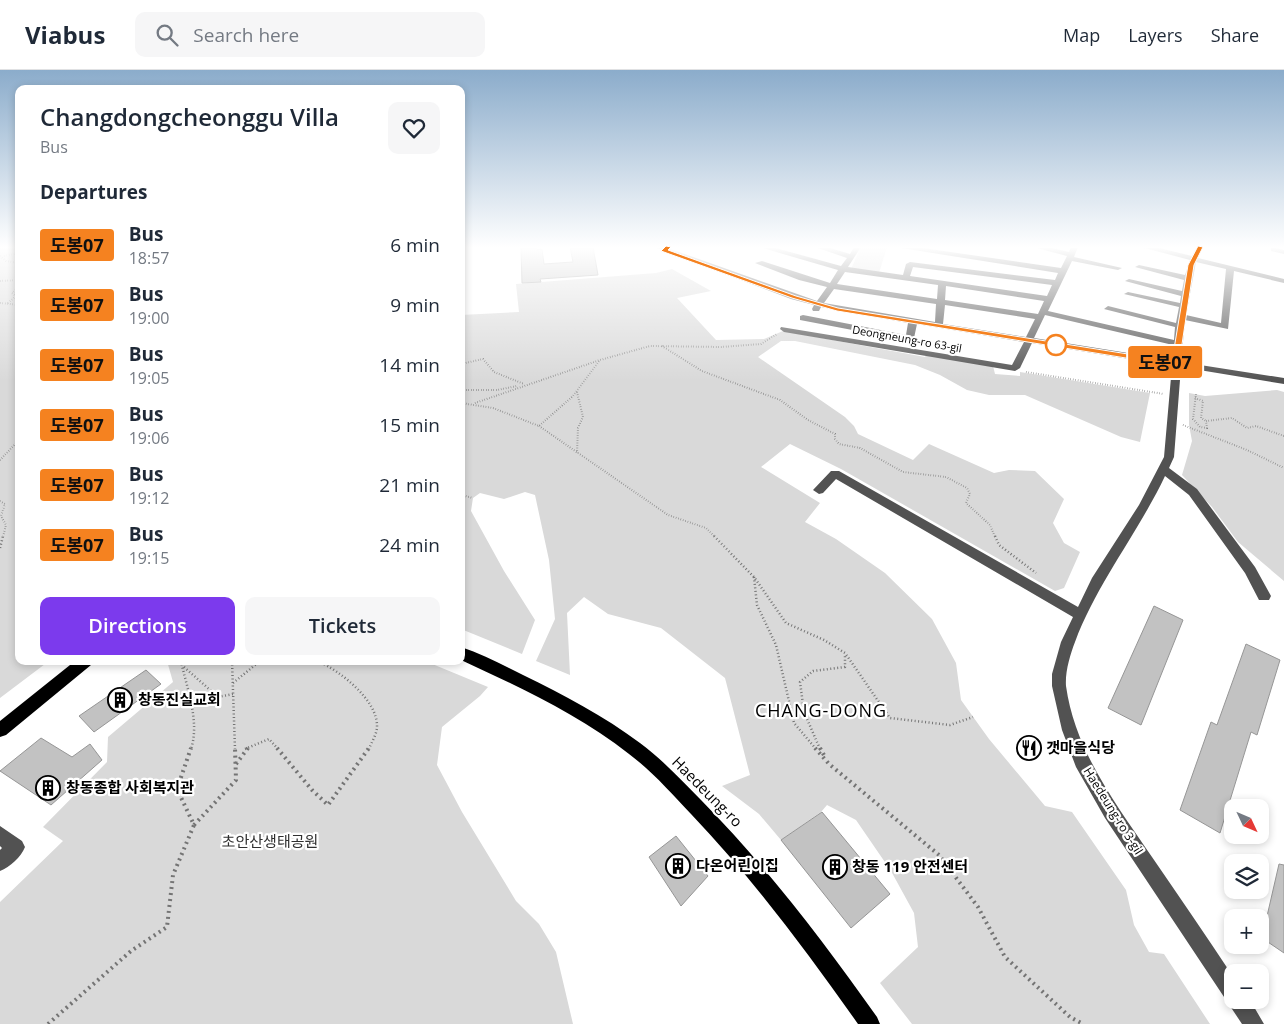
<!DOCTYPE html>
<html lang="en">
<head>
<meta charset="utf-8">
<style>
	:root { --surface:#fff; --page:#f6f6f7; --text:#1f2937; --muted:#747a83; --line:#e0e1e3; --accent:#7c3aed }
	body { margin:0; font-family:"Open Sans","Noto Sans KR",sans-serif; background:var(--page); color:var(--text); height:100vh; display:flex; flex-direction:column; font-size:19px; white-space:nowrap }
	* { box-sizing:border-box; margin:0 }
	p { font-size:16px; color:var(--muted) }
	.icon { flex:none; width:28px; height:28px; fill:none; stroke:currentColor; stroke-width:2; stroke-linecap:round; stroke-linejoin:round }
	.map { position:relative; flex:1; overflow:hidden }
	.drawer { position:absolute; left:15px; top:15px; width:450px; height:580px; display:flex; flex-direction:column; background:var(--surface); border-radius:10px; box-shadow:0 2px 8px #0003 }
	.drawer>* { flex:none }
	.badge { padding:0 10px; border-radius:4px; font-size:18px; line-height:32px }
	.needle { width:32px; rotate:134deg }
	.buttons { position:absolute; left:1224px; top:729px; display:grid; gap:10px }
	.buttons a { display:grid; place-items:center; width:45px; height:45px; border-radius:10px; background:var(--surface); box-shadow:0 2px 8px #0003; font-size:25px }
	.map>.badge { position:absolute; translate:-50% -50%; box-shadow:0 0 0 2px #fff }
	h2 { padding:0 25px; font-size:19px; line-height:45px }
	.round { display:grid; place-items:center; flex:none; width:52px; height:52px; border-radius:10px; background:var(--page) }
	.summary { display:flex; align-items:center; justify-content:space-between; height:85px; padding:0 25px }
	h1 { font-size:24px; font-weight:600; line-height:38px }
	.action { display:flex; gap:10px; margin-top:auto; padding:10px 25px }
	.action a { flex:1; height:58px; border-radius:10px; background:var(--accent); color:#fff; font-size:20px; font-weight:600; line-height:58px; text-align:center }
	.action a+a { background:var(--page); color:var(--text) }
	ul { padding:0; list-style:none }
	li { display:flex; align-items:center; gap:15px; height:60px; padding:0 25px }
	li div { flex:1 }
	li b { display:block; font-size:19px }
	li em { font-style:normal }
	li .badge { min-width:55px; font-weight:700; text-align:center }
	header { display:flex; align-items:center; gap:30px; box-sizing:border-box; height:70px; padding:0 25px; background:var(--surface); border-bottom:1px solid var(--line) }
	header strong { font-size:24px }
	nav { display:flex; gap:28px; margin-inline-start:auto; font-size:18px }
	.search { width:350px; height:45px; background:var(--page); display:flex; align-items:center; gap:12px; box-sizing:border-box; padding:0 18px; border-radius:10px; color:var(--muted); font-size:19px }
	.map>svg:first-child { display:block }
</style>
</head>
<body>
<header>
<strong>Viabus</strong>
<div class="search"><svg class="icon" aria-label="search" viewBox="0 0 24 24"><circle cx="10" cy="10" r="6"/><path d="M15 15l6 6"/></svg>Search here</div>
<nav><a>Map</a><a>Layers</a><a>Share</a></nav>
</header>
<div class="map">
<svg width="1284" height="954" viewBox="0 0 1284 954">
	<rect width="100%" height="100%" fill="#fff"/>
	<path fill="#d9d9d9" d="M 0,177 L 19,177 L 19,591 L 49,591 L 0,628 Z
		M 861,177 L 887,177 L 879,203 L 851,199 Z
		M 672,199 L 711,221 L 677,228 L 716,270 L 764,269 L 783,261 L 925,287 L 927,284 L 993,296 L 995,304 L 1020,306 L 1020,302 L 1150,323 L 1140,372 L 1121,367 L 1025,325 L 989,325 L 967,320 L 940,305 L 915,295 L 795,271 L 781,271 L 758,287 L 845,347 L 854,356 L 858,364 L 913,390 L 929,374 L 994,403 L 1009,400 L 1035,401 L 1064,429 L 1053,453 L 1064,473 L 1080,482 L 1064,518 L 1055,521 L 841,399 L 790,374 L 761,397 L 820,433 L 805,452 L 836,469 L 885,503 L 932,549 L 956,593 L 961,630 L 989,669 L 1045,736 L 1072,742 L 1126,820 L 1134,855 L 1149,882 L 1164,884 L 1210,954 L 912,954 L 880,913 L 918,877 L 914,843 L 891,801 L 856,750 L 827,735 L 821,742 L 781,770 L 759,744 L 722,716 L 750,705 L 725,608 L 661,558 L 608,544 L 584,527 L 567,543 L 570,605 L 536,591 L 555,549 L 549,490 L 535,425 L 525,422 L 504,429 L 480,423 L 473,428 L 471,441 L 504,501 L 535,550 L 522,584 L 461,559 L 461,245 L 519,242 L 516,214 L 656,203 Z
		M 1277,320 L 1284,322 L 1284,511 L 1238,472 L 1212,437 L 1182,405 L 1192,371 L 1189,355 L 1189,323 L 1205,326 Z
		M 167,591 L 425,591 L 488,617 L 480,626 L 442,657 L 437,695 L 462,742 L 516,831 L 539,854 L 556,882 L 573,954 L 0,954 L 0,832 L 63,771 L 43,757 L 107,692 L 108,667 L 173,612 Z"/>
	<path fill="#c2c2c2" stroke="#969696" d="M 536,177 L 536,180 L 542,179 L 544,194 L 573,192 L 570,177 L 593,177 L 598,205 L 540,209 L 541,212 L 522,213 L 521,178 Z
		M 1154,536 L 1183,550 L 1141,655 L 1108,638 Z
		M 1246,574 L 1280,590 L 1257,665 L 1251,662 L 1220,763 L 1180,740 L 1211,652 L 1217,655 Z
		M 146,600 L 161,614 L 94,662 L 79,646 Z
		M 41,668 L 72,687 L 90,674 L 102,690 L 51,735 L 0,701 Z
		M 822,742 L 890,824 L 851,858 L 781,770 Z
		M 676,766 L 708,806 L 681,836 L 649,787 Z
		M 1279,794 L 1284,795 L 1284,883 L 1262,868 Z"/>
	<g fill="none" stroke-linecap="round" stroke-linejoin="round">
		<path stroke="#747474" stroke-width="2" stroke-dasharray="0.5 2" stroke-linecap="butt" d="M 0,186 L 6,191 L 19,193
			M 4,186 L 19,183
			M 0,211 L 19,210
			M 0,233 L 19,235
			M 8,233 L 16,226 L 12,223 L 19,217
			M 662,276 L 702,301 L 780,330 L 808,350 L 835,364 L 835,369 L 839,374 L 860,378 L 903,402 L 946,407 L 967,418 L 970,424 L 966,433 L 990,455 L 995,467
			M 461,294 L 483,289 L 494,302 L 524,314
			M 1026,302 L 1164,324
			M 461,320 L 497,320 L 517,316
			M 577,322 L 583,347 L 578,358 L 577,383
			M 1196,324 L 1193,349 L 1200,357 L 1207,358 L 1206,351 L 1232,348 L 1247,358 L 1256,356 L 1284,366
			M 1195,328 L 1203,331 L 1201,348 L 1206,351
			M 461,333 L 493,338 L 539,356 L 573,326 L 600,290 L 650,276 L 721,277 L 761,274 L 777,264
			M 475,333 L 600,290
			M 1183,355 L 1247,380 L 1284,398
			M 539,356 L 668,445 L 706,458 L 715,467
			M 19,363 L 19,368
			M 0,390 L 19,370
			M 461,425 L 473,428
			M 0,431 L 5,434 L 1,446 L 6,455 L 3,467"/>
		<path stroke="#747474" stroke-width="2.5" stroke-dasharray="1 2.5" stroke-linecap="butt" d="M 714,466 L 754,507 L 786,553 L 824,570 L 845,583 L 890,648 L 950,655 L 973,647
			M 995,466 L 999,475 L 1036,503
			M 0,478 L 3,466
			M 754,507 L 757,535 L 776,575 L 794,653 L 816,679
			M 181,591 C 187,619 200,652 191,679
			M 232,591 L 235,679
			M 318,591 C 340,601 378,630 377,657 C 377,664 371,673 369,679
			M 184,597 L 218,627 L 233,624
			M 233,613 L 260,591
			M 245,679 L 269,669 L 278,679
			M 820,679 L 804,642 L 800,612 L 813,601 L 845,597 L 845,584"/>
		<path stroke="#747474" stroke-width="4" stroke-dasharray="2 4" stroke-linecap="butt" d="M 277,678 L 312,720 L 328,735 L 369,678
			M 815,678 L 829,694 L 939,785 L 978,837 L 1005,887 L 1070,947 L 1083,954
			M 820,678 L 825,687
			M 236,694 L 248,678
			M 194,755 L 236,710 L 235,678
			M 48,954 L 131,881 L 167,857 L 173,805 L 194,755 L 177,719 L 191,678"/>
		<path fill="#525252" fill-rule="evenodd" d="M 654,177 L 665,177 L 817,231 L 827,217 L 799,210 L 755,193 L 762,191 L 830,213 L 838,200 L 759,177 L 772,177 L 841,196 L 847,188 L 815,177 L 827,177 L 850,184 L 854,177 L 861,177 L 848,197 L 903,205 L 906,194 L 910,192 L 1055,210 L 1058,203 L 895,177 L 916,177 L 1061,198 L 1067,186 L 1033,177 L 1048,177 L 1069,182 L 1071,177 L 1078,177 L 1074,187 L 1122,198 L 1118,200 L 1072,191 L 1048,241 L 1174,270 L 1175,257 L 1104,239 L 1108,236 L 1176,253 L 1179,237 L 1124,224 L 1128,222 L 1180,233 L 1181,226 L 1125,211 L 1129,209 L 1182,221 L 1184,210 L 1135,197 L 1139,195 L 1185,205 L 1190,190 L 1141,177 L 1155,177 L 1192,186 L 1196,177 L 1203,177 L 1198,188 L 1284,209 L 1284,213 L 1234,201 L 1228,259 L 1185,250 L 1181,292 L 1284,308 L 1284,314 L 1181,297 L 1174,387 L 1169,398 L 1197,419 L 1255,497 L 1271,526 L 1269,530 L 1259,530 L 1245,503 L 1189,425 L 1165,406 C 1138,463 1097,513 1075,572 C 1070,585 1065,602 1066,616 C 1075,681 1116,734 1152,787 C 1179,826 1206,866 1232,905 L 1232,930 L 1250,930 L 1264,954 L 1242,954 L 1105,748 L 1076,697 L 1062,660 L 1052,616 L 1052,604 L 1061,572 L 1073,547 L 836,409 L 823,423 L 819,424 L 813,420 L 831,401 L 839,401 L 1078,537 L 1092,508 L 1139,435 L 1164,387 L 1172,296 L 1032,273 L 1020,298 L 1015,301 L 784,262 L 780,259 L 781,257 L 1012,295 L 1024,272 L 917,254 L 914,268 L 910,271 L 800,250 L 800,246 L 803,245 L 906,265 L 908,253 L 821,237 L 819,241 L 813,241 L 812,239 L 814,235 L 791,229 ZM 1196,192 L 1226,199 L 1221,253 L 1186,245 ZM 913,197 L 1052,215 L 1047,226 L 910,206 ZM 845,202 L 938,215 L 937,229 L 837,214 ZM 946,216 L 1044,231 L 1038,244 L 945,230 ZM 834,219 L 936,234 L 935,252 L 824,233 ZM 945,235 L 1035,249 L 1026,267 L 943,254 ZM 1045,245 L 1173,275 L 1172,290 L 1034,268 Z
			M 1271,177 L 1284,180 L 1284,184 L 1271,181 Z
			M 0,756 L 22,771 L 25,777 C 21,787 10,797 0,801 L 0,780 L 2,778 L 0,776 Z"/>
		<path fill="#000" fill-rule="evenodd" d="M 461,577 C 482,584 503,595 523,605 C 564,625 604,646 640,673 C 663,690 682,711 701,730 C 767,797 823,871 877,947 L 880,954 L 858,954 C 806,880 753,809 691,744 C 671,723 652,701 629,684 C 578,644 519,617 461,590 Z
			M 75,591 L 93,591 L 91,595 L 6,665 L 0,667 L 0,651 Z"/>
	</g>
	<linearGradient id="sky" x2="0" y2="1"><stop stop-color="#8baccb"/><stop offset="0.57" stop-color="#fff"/><stop offset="1" stop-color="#fff" stop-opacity="0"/></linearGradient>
	<rect width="1284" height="311" fill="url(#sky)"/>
	<path fill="#f58220" stroke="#fff" d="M 666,176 L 671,177 L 668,180 L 796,226 L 838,238 L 1172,291 L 1188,195 L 1198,176 L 1203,177 L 1194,195 L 1179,294 L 1175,296 L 837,241 L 792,228 L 661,181 Z"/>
	<defs>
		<symbol id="building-ring" viewBox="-11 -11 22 22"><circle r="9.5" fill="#fff" stroke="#000" stroke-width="1.5"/><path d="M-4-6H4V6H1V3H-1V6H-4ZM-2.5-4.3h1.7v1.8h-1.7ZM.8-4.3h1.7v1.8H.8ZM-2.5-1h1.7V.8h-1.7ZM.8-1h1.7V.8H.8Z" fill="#000"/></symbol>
		<symbol id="restaurant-ring" viewBox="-11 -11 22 22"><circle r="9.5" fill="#fff" stroke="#000" stroke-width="1.5"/><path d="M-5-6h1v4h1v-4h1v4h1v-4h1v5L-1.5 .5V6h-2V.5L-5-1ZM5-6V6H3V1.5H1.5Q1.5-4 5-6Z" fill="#000"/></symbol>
	</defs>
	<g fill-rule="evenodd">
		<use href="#building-ring" x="106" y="616" width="28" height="28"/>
		<use href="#restaurant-ring" x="1015" y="664" width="28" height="28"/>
		<use href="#building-ring" x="34" y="704" width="28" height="28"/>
		<use href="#building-ring" x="664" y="782" width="28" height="28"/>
		<use href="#building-ring" x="821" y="783" width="28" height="28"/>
	</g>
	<circle fill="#fff" stroke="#f58220" stroke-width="2.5" cx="1056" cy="275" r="10"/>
	<g text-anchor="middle" stroke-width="4.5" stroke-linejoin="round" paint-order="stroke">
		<g font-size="11" fill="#000" stroke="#fff">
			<text transform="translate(907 269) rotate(10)" y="4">Deongneung-ro 63-gil</text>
		</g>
		<g font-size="12" fill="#000" stroke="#fff">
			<text transform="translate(1113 741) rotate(58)" y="4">Haedeung-ro 3-gil</text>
		</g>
		<g font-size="15" font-weight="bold" fill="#000" stroke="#fff" text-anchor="start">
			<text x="138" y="635">창동진실교회</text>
			<text x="1046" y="683">갯마을식당</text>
			<text x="66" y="723">창동종합 사회복지관</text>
			<text x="696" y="801">다온어린이집</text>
			<text x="852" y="802">창동 119 안전센터</text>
		</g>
		<g font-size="15" fill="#000" stroke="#fff">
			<text transform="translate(707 722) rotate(45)" y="5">Haedeung-ro</text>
		</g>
		<g font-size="15" fill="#303030" stroke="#fff">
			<text x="270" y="777">초안산생태공원</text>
		</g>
		<g font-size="18" letter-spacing="1" fill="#000" stroke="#fff">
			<text x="821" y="647">CHANG-DONG</text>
		</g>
	</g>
</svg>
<div class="buttons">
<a><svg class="needle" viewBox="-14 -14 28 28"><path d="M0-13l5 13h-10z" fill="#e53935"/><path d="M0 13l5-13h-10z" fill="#747a83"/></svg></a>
<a><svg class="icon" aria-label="layers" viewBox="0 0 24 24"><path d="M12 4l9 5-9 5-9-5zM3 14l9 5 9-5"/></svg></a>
<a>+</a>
<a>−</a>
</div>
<b class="badge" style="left:1165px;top:292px;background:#f58220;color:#111">도봉07</b>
<section class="drawer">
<div class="summary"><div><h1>Changdongcheonggu Villa</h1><p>Bus</p></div><a class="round"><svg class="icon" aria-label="heart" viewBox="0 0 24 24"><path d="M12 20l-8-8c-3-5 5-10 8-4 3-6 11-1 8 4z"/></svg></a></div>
<h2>Departures</h2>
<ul>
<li><span class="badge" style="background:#f58220;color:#111">도봉07</span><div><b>Bus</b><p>18:57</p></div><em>6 min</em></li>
<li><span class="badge" style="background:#f58220;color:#111">도봉07</span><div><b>Bus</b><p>19:00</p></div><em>9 min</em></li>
<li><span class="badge" style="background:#f58220;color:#111">도봉07</span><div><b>Bus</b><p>19:05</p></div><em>14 min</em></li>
<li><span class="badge" style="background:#f58220;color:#111">도봉07</span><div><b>Bus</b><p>19:06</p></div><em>15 min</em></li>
<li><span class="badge" style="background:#f58220;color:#111">도봉07</span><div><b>Bus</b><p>19:12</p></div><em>21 min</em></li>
<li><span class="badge" style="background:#f58220;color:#111">도봉07</span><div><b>Bus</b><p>19:15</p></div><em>24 min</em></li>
</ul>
<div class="action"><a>Directions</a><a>Tickets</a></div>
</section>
</div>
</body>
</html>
